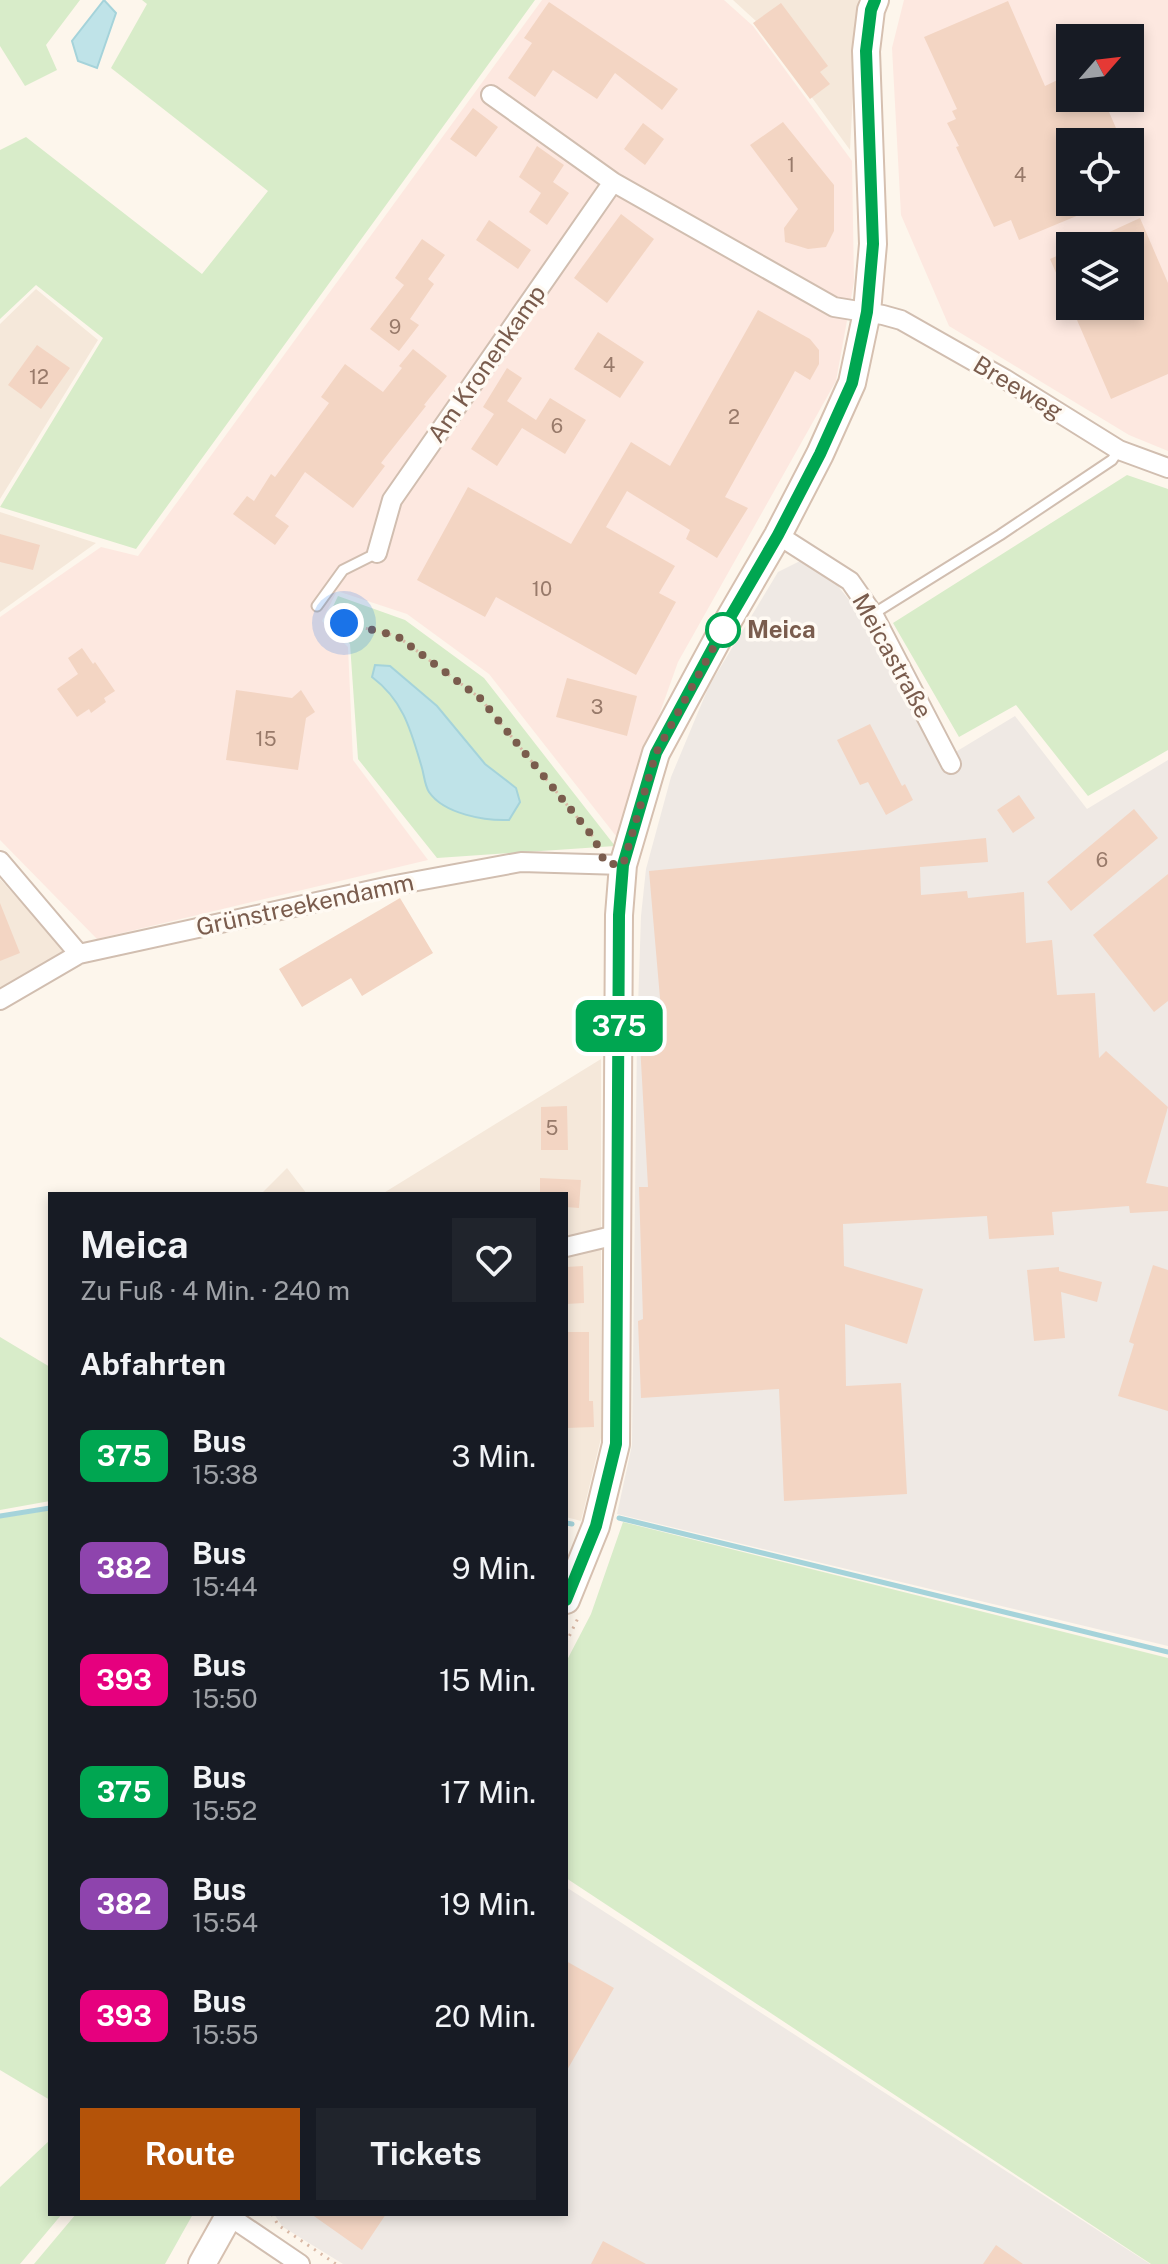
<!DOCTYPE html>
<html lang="de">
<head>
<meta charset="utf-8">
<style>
	:root { --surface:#171b24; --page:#20242c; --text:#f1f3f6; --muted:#9ea1a6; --accent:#b45309 }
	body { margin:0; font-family:"Public Sans",sans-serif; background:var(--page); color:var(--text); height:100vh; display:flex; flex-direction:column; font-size:30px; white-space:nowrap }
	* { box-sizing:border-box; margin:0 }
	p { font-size:26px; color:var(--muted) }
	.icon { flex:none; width:44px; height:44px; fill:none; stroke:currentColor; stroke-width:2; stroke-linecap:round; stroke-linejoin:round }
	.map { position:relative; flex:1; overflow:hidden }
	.sheet { position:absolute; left:48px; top:1192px; width:520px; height:1024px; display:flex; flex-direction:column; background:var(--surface); border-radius:0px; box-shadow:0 4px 12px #0003 }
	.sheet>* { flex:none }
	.badge { padding:0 16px; border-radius:12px; font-size:28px; line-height:52px }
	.needle { width:52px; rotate:62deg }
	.tools { position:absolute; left:1056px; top:24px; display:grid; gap:16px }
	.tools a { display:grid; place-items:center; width:88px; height:88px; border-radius:0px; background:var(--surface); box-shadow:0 4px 12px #0003; font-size:40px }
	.you { position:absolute; width:40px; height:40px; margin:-20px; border:6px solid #fff; border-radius:50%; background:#1a73e8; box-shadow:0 0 0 12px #1a73e833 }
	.map>.badge { position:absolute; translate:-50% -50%; box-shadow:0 0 0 4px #fff }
	h2 { padding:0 32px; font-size:30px; line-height:72px }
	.round { display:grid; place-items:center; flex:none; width:84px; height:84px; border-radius:0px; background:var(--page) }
	.headline { display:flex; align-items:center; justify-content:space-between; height:136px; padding:0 32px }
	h1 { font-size:38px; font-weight:700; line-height:60px }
	.action { display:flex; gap:16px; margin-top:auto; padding:16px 32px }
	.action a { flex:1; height:92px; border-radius:0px; background:var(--accent); color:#fff; font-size:32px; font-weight:700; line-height:92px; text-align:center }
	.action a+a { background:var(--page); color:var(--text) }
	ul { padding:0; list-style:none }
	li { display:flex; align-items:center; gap:24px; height:112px; padding:0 32px }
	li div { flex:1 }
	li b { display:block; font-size:30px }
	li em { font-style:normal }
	li .badge { min-width:88px; font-weight:700; text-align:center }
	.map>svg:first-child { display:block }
</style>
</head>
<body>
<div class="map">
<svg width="1168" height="2264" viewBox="0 0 1168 2264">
	<rect width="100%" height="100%" fill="#fdf6ec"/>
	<path fill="#f5e8da" d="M 733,0 L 858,0 L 850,150 L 757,22 Z
		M 36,289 L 98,340 L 0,499 L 0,324 Z
		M 0,512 L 96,543 L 0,612 Z
		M 0,879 L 67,953 L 0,990 Z
		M 601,1059 L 601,1438 L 581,1521 L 566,1517 L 566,1194 L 382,1194 Z
		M 287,1168 L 307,1194 L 261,1194 Z"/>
	<path fill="#fde8e0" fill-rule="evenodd" d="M 542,0 L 724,0 L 753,26 L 852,161 L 854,282 L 836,381 L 678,662 L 616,836 L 489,674 L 407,614 L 337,591 L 322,621 L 348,647 L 353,760 L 428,860 L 97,939 L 0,840 L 0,617 L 101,547 L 138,556 Z
		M 904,0 L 1168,0 L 1168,451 L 1129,435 L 949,326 L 901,215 L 892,48 ZM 1070,38 L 1130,38 L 1130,98 L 1070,98 ZM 1070,142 L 1130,142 L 1130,202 L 1070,202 ZM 1070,246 L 1130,246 L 1130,306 L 1070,306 Z"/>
	<path fill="#efe9e4" d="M 802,560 L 829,575 L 867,622 L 944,759 L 1015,716 L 1087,809 L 1168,760 L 1168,1646 L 617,1514 L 632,1445 L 637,1037 L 641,916 L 646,869 L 671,777 L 709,686 L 778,572 Z
		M 566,1887 L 1150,2264 L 343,2264 L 283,2227 L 274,2214 L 566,2214 Z"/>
	<path fill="#d8ecc9" d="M 0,0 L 80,0 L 46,45 L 57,70 L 25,86 L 0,46 Z
		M 142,0 L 535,0 L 136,549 L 0,507 L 103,338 L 36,285 L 0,319 L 0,150 L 26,137 L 202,274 L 268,191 L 111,68 L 147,4 Z
		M 1127,475 L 1168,489 L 1168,750 L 1088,796 L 1016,705 L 959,737 L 893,623 Z
		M 338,596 L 405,620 L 484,678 L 615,846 L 437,858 L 358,759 L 350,644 L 326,621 Z
		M 0,1337 L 50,1367 L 50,1501 L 0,1510 Z
		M 50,1510 L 50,2100 L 0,2070 L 0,1518 Z
		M 623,1522 L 1168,1658 L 1168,2264 L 1151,2264 L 566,1878 L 566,1662 L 591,1614 Z
		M 50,2140 L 50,2214 L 62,2214 L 20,2264 L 0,2264 L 0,2187 Z
		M 76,2214 L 193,2214 L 165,2264 L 34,2264 Z"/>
	<path fill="#bfe3e8" stroke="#a5d3da" stroke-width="2" d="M 104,0 L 116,13 L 97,68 L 78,61 L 72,41 Z
		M 375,665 L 390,666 L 437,706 L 485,764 L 516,788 L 520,802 L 509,820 C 485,821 444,814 429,792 C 425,786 424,775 422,768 C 411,731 404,701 372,677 Z"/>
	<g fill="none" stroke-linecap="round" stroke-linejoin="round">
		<path stroke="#a5d3da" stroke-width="5" d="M 0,1516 L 50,1508
			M 619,1518 L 1168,1652
			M 566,1523 L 572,1524"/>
	</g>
	<path fill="#f3d5c3" d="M 1008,1 L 1045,86 L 1070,74 L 1070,98 L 1103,98 L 1122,142 L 1070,142 L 1070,202 L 1110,202 L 1019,240 L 1011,220 L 994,227 L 956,147 L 959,146 L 947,123 L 956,119 L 952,111 L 957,109 L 924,37 Z
		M 549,2 L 678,89 L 662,110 L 615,73 L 597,99 L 553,70 L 535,97 L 508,78 L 532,43 L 524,38 Z
		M 781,3 L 828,66 L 820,72 L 830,84 L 810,99 L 753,23 Z
		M 473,108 L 498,127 L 476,157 L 450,139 Z
		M 783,122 L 834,185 L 834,231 L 826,247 L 808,249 L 785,242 L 784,228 L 798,209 L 750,145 Z
		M 643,123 L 664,139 L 645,165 L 624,149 Z
		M 537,146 L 564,165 L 553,182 L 569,193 L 547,225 L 529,212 L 541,193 L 519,177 Z
		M 621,214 L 654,239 L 607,303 L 574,278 Z
		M 1140,218 L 1168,283 L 1168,374 L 1111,399 L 1071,306 L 1130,306 L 1130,246 L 1079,246 Z
		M 489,220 L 531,250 L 518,269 L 476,240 Z
		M 422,239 L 445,255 L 428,279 L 434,284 L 410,319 L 419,325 L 399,351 L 370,329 L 404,285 L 395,278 Z
		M 1070,250 L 1070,305 L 1050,259 Z
		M 758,310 L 810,339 L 819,350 L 819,364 L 810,380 L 795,371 L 725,497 L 748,508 L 717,558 L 686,539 L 690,530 L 627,491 L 606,527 L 675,566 L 659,593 L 676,602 L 636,675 L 496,597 L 485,617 L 417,580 L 468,487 L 571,544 L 631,442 L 670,466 Z
		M 598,332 L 644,362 L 620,398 L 574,369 Z
		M 37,345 L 70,368 L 41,409 L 8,385 Z
		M 413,349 L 447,376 L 424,405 L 426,406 L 381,463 L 385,466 L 353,508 L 305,472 L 275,516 L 289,526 L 275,545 L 233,514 L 247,496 L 254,501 L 271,474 L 275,477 L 329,403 L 321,397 L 345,364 L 383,392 L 402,368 L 399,366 Z
		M 507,368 L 522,378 L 507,401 L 536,420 L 550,398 L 586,420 L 565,454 L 522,428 L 497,466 L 471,449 L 494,414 L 483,407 Z
		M 0,534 L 40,545 L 33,570 L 0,562 Z
		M 82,648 L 93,664 L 95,662 L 115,691 L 104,698 L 106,702 L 91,713 L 89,709 L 77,717 L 57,689 L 78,674 L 68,658 Z
		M 567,678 L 637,696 L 627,736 L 556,717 Z
		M 236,690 L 292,698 L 301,690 L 315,712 L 306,718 L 298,770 L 226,760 Z
		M 870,724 L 902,786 L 905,784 L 913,800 L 886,815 L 868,782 L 860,785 L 837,740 Z
		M 1019,795 L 1035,818 L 1013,833 L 997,810 Z
		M 1134,809 L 1158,838 L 1071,911 L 1047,882 Z
		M 986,838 L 988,862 L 920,867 L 921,895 L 967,891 L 968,898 L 1024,892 L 1026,943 L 1052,940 L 1057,995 L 1095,993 L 1099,1058 L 1106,1051 L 1168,1107 L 1146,1183 L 1168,1187 L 1168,1211 L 1130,1213 L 1129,1206 L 1052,1212 L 1054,1235 L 989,1239 L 987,1216 L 843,1224 L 844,1266 L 923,1289 L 907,1344 L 845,1324 L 846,1386 L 901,1383 L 907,1494 L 784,1501 L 779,1389 L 641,1398 L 638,1321 L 643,1319 L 639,1187 L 648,1187 L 640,1044 L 664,1044 L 649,871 Z
		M 1168,874 L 1168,1001 L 1154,1012 L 1093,935 Z
		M 400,898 L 433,953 L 362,996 L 351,978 L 302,1007 L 279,969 Z
		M 0,903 L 20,953 L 0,961 Z
		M 567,1106 L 568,1150 L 541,1150 L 541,1107 Z
		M 540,1178 L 581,1180 L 579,1208 L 566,1207 L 566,1194 L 540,1194 Z
		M 1153,1265 L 1168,1270 L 1168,1411 L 1118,1396 L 1134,1344 L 1129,1342 Z
		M 583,1266 L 584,1303 L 566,1304 L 566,1267 Z
		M 1059,1267 L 1059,1271 L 1102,1282 L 1097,1302 L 1061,1292 L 1065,1338 L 1034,1341 L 1027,1270 Z
		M 566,1332 L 589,1332 L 589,1401 L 593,1401 L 594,1427 L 566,1428 Z
		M 566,1961 L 614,1988 L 566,2072 Z
		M 311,2214 L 386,2214 L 362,2250 Z
		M 603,2241 L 646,2264 L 591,2264 Z
		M 996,2245 L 1023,2264 L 983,2264 Z"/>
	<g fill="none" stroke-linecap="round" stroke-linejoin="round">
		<defs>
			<path id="lane" d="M 317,606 L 343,570 L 377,553
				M 873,614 L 1000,535 L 1112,460 L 1119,450"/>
			<path id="street" d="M 491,95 L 613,182 L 834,307 L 883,315 L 901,320 L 1005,379 L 1119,450 L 1168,468
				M 778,535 L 850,581 L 873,614 L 951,764
				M 377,553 L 392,500 L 613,182
				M 0,861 L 79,954
				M 0,1000 L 79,954 L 390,886 L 521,862 L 623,865
				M 566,1247 L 608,1237 L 619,1238
				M 229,2216 L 300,2264"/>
			<path id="secondary" d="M 566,1600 L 596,1526 L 616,1444 L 619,915 L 623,865 L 656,753 L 721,633 L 778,535 L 820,454 L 852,383 L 867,312 L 873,244 L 866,51 L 871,10 L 875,0
				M 202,2264 L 230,2214"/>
		</defs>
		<use href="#lane" stroke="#d1beb0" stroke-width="13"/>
		<use href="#street" stroke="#d1beb0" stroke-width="22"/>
		<use href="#secondary" stroke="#d6c0b0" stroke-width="30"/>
		<path stroke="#d9b8a5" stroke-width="3" stroke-dasharray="2 6" stroke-linecap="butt" d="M 329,614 L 344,623 L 397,636 L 480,698 L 594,838 L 597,845
			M 566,1643 L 578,1618
			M 272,2214 L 278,2225 L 336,2264"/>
		<use href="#lane" stroke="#fff" stroke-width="9"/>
		<use href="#street" stroke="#fff" stroke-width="18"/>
		<use href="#secondary" stroke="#fff" stroke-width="26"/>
	</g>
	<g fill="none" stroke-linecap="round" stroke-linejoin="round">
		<defs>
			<path id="line" d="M 566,1600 L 596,1526 L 616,1444 L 619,915 L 623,865 L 656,753 L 721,633 L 778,535 L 820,454 L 852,383 L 867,312 L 873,244 L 866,51 L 871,10 L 875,0"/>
		</defs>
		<use href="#line" stroke="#fff" stroke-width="18"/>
		<use href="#line" stroke="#00a651" stroke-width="12"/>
		<path stroke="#7a5c4d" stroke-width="8" stroke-dasharray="0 14.4" d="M 344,623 L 397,636 L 480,698 L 594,838 L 605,863 L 623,865 L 656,753 L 723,630"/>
	</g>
	<circle fill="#fff" stroke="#00a651" stroke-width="4" cx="723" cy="630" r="16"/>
	<g text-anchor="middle" stroke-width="7" stroke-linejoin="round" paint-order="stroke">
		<g font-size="20" fill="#987a6a">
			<text x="791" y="172">1</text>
			<text x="1020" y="182">4</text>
			<text x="395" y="334">9</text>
			<text x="609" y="372">4</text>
			<text x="39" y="384">12</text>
			<text x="734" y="424">2</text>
			<text x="557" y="433">6</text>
			<text x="542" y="596">10</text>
			<text x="597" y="714">3</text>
			<text x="266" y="746">15</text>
			<text x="1102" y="867">6</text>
			<text x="552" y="1135">5</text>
		</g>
		<g font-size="24" fill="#7a5c4d" stroke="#fffaf3">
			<text transform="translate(487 364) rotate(-55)" y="8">Am Kronenkamp</text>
			<text transform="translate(1018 388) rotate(31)" y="8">Breeweg</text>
			<text transform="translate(892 656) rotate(61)" y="8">Meicastraße</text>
			<text transform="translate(305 905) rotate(-12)" y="8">Grünstreekendamm</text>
		</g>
		<g font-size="24" font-weight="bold" fill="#7a5c4d" stroke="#fffaf3" text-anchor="start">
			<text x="747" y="638">Meica</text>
		</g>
	</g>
</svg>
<div class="tools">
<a><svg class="needle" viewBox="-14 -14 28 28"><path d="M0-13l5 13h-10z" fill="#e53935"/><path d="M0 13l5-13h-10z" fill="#9ea1a6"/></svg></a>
<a><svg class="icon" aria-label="locate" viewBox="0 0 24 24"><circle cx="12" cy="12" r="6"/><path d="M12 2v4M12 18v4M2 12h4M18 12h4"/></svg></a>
<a><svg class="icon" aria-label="layers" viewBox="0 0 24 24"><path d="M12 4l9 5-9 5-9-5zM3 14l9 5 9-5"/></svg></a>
</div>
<div class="you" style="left:344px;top:623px"></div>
<b class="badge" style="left:619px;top:1026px;background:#00a651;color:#fff">375</b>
<section class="sheet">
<div class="headline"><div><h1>Meica</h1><p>Zu Fuß · 4 Min. · 240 m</p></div><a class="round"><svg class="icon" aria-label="heart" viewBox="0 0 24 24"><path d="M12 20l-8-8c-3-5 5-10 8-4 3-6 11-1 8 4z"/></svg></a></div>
<h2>Abfahrten</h2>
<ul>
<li><span class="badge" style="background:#00a651;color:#fff">375</span><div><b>Bus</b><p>15:38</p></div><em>3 Min.</em></li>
<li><span class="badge" style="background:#8e44ad;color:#fff">382</span><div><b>Bus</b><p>15:44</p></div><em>9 Min.</em></li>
<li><span class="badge" style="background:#e6007e;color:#fff">393</span><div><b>Bus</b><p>15:50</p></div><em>15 Min.</em></li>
<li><span class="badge" style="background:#00a651;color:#fff">375</span><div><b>Bus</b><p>15:52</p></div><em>17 Min.</em></li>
<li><span class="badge" style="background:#8e44ad;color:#fff">382</span><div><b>Bus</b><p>15:54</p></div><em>19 Min.</em></li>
<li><span class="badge" style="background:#e6007e;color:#fff">393</span><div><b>Bus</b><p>15:55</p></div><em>20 Min.</em></li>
</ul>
<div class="action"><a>Route</a><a>Tickets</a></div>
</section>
</div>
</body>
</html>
